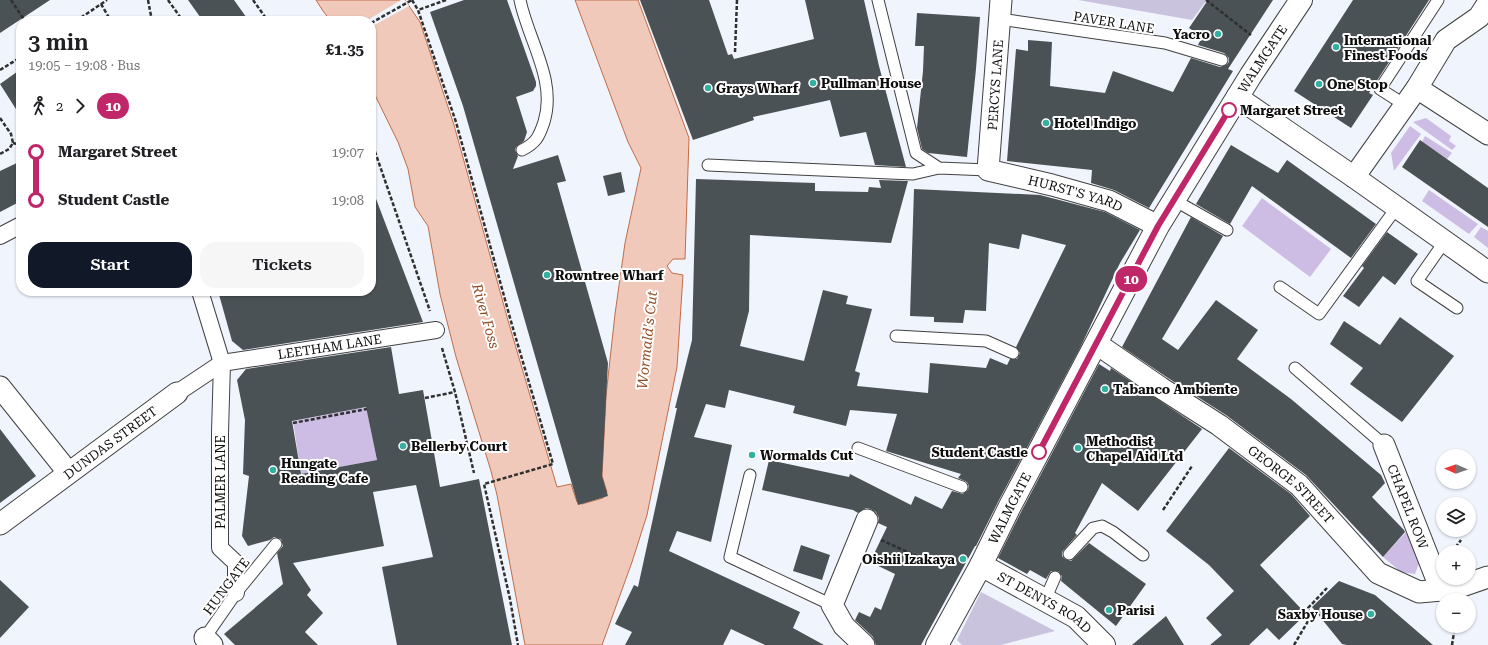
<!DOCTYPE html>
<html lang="en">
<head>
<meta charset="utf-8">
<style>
	:root { --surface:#fff; --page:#f6f6f6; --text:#202124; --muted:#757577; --accent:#111827 }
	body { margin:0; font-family:"Roboto Serif",serif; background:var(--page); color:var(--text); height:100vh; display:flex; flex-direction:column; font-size:15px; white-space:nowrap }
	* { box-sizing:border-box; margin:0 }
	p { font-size:13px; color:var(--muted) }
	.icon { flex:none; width:22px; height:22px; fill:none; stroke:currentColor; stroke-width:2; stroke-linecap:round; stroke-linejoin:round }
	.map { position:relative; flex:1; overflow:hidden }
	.side { position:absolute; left:16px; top:16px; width:360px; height:280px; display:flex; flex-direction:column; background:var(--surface); border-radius:16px; box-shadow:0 1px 3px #0004 }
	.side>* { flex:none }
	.badge { padding:0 8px; border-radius:13px; font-size:14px; line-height:26px }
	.needle { width:26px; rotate:272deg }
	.fabs { position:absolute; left:1436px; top:449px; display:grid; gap:8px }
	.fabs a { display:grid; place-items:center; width:40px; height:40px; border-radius:50%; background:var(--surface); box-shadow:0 1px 3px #0004; font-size:20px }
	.map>.badge { position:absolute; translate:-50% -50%; box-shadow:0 0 0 2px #fff }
	.legs { display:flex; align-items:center; gap:6px; height:44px; padding:0 12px; font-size:13px }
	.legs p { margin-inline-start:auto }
	.overview { display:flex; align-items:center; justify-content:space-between; height:68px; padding:0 12px }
	h1 { font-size:22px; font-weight:600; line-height:30px }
	.action { display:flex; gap:8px; margin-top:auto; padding:8px 12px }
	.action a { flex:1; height:46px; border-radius:16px; background:var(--accent); color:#fff; font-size:16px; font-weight:600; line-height:46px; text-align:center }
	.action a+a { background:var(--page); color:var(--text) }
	ul { padding:0 12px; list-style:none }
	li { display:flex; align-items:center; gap:14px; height:48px; font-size:15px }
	li i { display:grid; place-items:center; width:6px; height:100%; margin:0 5px; background:currentColor }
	li i::after { content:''; width:10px; height:10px; margin:-5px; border:3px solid; border-radius:50%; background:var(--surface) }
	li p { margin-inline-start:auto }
	li:first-child i { background:linear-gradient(#0000 50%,currentColor 0) }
	li:last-child i { background:linear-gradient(currentColor 50%,#0000 0) }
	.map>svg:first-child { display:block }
</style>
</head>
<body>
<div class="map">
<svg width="1488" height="645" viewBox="0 0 1488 645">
	<rect width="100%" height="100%" fill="#f0f4fd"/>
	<path fill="#cdbde5" d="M 1426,118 L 1451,136 L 1449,141 L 1456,146 L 1452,150 L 1413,122 Z
		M 1410,126 L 1421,134 L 1394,171 L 1391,153 Z
		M 1425,136 L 1452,153 L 1447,159 L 1422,142 Z
		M 1429,190 L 1478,224 L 1469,234 L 1422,201 Z
		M 1262,198 L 1331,249 L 1310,277 L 1242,226 Z
		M 1481,227 L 1488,231 L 1488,248 L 1474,237 Z
		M 366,407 L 377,460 L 301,474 L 293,421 Z
		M 1406,532 L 1420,561 L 1415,574 L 1401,572 L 1383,557 Z"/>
	<path fill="#c9c3de" d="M 1078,0 L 1207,0 L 1192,20 Z
		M 981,592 L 1055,631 L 1001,645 L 962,645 L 957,640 Z"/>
	<path fill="#f0c9ba" stroke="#c06d48" d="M 316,0 L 405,0 L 420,22 L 454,125 L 509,324 L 557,487 L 571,484 L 577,502 L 582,504 L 603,498 L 607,492 L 602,476 L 606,396 L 615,314 L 625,243 L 641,168 L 628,142 L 575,0 L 638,0 L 689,138 L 685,259 L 673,259 L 667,266 L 672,273 L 683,275 L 677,367 L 647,515 L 632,562 L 602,645 L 525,645 L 497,495 L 491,471 L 456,357 L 440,294 L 428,226 L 415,207 L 408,169 L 398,142 L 371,87 L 371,21 L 331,21 L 323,11 Z"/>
	<path fill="#f0f4fd" d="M 401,0 L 405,0 L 409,6 L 371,27 L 371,21 L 366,21 Z"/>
	<path fill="#4b5255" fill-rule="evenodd" d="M 0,0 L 50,0 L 0,33 Z
		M 188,0 L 234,0 L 249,21 L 203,21 Z
		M 464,0 L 507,0 L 536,82 L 536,86 L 533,91 L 516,97 L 527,132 L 524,141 L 516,147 L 515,150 L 518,156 L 513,169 L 558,155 L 566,181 L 557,183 L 608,363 L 602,476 L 608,496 L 578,505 L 463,106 L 430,12 Z
		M 640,0 L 709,0 L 728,55 L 732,54 L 734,59 L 814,39 L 805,0 L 864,0 L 879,66 L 906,167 L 875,165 L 866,132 L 840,137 L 830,100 L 753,117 L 754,120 L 693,140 Z
		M 1208,0 L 1273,0 L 1228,69 L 1233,71 L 1149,208 L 1114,190 L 1091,183 L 1092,170 L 1007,161 L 1016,49 L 1028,51 L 1028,40 L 1052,42 L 1050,86 L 1105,93 L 1113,71 L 1173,92 L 1191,58 L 1220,67 L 1226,65 L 1229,62 L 1229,58 L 1224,53 L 1198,45 L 1202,37 L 1189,28 Z
		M 1353,0 L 1429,0 L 1369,93 L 1373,95 L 1351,128 L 1294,91 Z
		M 917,13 L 980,17 L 976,69 L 967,157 L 928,153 L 922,149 L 917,128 L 923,71 L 924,46 L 915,46 Z
		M 21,69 L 21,117 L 0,84 Z
		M 1420,140 L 1488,188 L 1488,227 L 1402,167 Z
		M 1231,145 L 1278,173 L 1287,160 L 1376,224 L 1351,258 L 1252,186 L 1230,224 L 1196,204 Z
		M 21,161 L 21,201 L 0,212 L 0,171 Z
		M 621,172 L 625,192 L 608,196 L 603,176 Z
		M 696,179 L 815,183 L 815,191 L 868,192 L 869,187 L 881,188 L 879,180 L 908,181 L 891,243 L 750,235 L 749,311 L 740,346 L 804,361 L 823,290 L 848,296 L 846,304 L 872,309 L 855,371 L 860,373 L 857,386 L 928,393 L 930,363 L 986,368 L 990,358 L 1007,365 L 1010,359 L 1017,359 L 1020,353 L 1016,347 L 1066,245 L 1022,234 L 1019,249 L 989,243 L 986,311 L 965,310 L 963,323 L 934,322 L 934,317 L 910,316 L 914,189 L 1040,195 L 1105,212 L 1140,230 L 1120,263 L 1080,348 L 998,502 L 976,546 L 975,546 L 921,645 L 876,645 L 873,637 L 855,620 L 859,612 L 870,617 L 875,607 L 881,610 L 895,574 L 870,562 L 887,527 L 878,523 L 879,518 L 876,512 L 871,509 L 866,508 L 858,513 L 853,510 L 762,490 L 769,460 L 849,477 L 850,474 L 911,505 L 915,496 L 942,509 L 952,491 L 963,494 L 968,490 L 969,486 L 967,482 L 958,478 L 961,474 L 886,451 L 897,414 L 850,410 L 846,426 L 793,413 L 795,406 L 729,390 L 725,408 L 706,404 L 694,437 L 732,445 L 711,542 L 677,531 L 669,551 L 800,612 L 793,628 L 824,645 L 765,645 L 731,629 L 723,645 L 625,645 L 632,632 L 615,624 L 634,585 L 638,587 L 677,408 L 675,408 L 692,340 Z
		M 371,191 L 373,191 L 423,322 L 243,350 L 232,341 L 218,291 L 371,291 Z
		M 1191,217 L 1223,236 L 1162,339 L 1178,350 L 1216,300 L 1258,330 L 1237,359 L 1291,399 L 1381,475 L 1385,483 L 1372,497 L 1404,530 L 1405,532 L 1383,557 L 1306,475 L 1226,415 L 1168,378 L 1122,347 Z
		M 1387,232 L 1418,254 L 1395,285 L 1383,276 L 1359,307 L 1343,296 L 1364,268 L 1362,266 Z
		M 1400,317 L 1454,356 L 1402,422 L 1350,384 L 1363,368 L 1330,344 L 1344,321 L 1380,345 Z
		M 391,347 L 399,394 L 423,390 L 440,487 L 479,479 L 512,645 L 397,645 L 382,567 L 433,557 L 416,485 L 373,492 L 384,546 L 293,563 L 311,590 L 307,595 L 323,613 L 305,632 L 318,645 L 235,645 L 224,634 L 283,584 L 277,553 L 283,546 L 281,539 L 274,537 L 270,540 L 248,546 L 242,536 L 249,476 L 243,474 L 245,420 L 237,380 L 246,369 ZM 366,407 L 377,460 L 301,474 L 292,421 Z
		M 1099,364 L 1110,371 L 1111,368 L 1202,429 L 1138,511 L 1102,483 L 1075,533 L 1077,535 L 1062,552 L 1062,556 L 1065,559 L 1071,561 L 1089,543 L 1146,584 L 1116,626 L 1061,581 L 1062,576 L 1058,571 L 1051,571 L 1046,579 L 1030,570 L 1027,574 L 998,558 L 1020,514 Z
		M 0,429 L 36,476 L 0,503 Z
		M 1229,448 L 1291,494 L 1310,516 L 1260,565 L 1306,614 L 1279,640 L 1267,628 L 1249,645 L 1210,645 L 1222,635 L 1206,618 L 1234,591 L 1209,565 L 1166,531 Z
		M 801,545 L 830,555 L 822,580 L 793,571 Z
		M 0,580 L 29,607 L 0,638 Z
		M 1339,581 L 1375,595 L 1433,645 L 1347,645 L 1342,644 L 1312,607 Z
		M 1166,616 L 1184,645 L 1132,645 Z"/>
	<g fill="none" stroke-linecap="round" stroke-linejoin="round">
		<defs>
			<path id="service" d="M 520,0 C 528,40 557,80 544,122 C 539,137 536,143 522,150
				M 878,0 L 916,153 L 939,168 L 988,170
				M 1000,19 L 1165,43 L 1222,60
				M 1405,105 L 1380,89 L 1438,0
				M 708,165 L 913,174 L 939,168
				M 1174,200 L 1227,230
				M 1445,241 L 1417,281 L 1457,308
				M 1280,287 L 1319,314 L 1397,207
				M 896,336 L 986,341 L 1013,353
				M 1295,368 L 1384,445
				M 858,448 L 962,487
				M 750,475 L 730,557 L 832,605
				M 1069,554 L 1093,528 L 1102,526 L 1113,532 L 1143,555
				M 1045,600 L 1055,577
				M 202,642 L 236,593 L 276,544"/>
			<g id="pedestrian">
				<path d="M 0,236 L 21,225"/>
				<path d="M 200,291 L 222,363 L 220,432 L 220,548 L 236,563 L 236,593"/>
				<path id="s1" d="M 177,393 L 222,363 L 436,330"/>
			</g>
			<g id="minor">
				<path id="s2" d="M 1001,0 L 988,170 L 1052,185 L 1109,201 L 1158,226"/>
				<path d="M 1417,88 L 1488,134"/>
				<path d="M 1237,97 L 1354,177 L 1488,272"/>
				<path d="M 1354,177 L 1417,88 L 1446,40 L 1479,17 L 1488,3"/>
				<path id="s3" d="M 1097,344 L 1161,388 L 1219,425 L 1299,485 L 1378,573 L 1419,592 L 1453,589 L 1488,577"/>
				<path d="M 0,387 L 68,472"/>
				<path id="s4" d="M 1384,445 L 1441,590"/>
				<path id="s5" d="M 0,524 L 177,393"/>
				<path d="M 205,638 L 212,645"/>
				<path d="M 864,645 L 844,626 L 832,605 L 867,520"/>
			</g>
			<g id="tertiary">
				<path id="s6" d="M 981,565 L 1076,617 L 1104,645"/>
				<path id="s7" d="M 937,645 L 981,565 L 1009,508 L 1158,226 L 1251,75 L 1301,0"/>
			</g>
		</defs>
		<use href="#service" stroke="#414141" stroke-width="13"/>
		<use href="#pedestrian" stroke="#414141" stroke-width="18"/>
		<use href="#minor" stroke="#414141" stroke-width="23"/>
		<use href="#tertiary" stroke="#414141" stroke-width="24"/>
		<path stroke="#303030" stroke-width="2.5" stroke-dasharray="4 2" stroke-linecap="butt" d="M 11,0 L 25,21
			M 148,0 L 152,21
			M 168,0 L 183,21
			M 253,0 L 268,21
			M 412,0 L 418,10
			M 446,0 L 418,10 L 456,122 L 512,325 L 553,464 L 484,484 L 510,599 L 518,645
			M 1206,0 L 1251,35
			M 101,4 L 111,21
			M 76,21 L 107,0
			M 371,23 L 412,0
			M 735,52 L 737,0
			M 0,70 L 21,57
			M 0,118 L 11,134 L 13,143 L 9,149 L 0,154
			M 371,140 L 430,311
			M 13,143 L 21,145
			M 442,348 L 455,392 L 474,473
			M 425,398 L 455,392
			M 293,423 L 367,409
			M 1163,510 L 1192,466
			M 881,540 L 932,563
			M 1452,552 L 1461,540
			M 1294,645 L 1311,616 L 1308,608 L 1327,588
			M 1452,645 L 1455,626"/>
		<use href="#service" stroke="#fff" stroke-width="11"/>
		<use href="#pedestrian" stroke="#fff" stroke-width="16"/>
		<use href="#minor" stroke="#fff" stroke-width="21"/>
		<use href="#tertiary" stroke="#fff" stroke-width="22"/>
	</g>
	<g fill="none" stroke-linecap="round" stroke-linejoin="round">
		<defs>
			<path id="line-1" d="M 1039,452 L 1158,226 L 1229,110"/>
		</defs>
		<use href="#line-1" stroke="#fff" stroke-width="9"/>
		<use href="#line-1" stroke="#c02769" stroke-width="6"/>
	</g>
	<g fill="#34b0a0" stroke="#fff" stroke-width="1.5">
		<circle cx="1218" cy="34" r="4"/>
		<circle cx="1336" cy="47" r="4"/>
		<circle cx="813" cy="83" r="4"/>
		<circle cx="1319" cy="84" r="4"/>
		<circle cx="708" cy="88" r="4"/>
		<circle cx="1046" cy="123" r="4"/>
		<circle cx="547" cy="275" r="4"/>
		<circle cx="1105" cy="389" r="4"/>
		<circle cx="403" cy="446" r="4"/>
		<circle cx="1078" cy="448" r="4"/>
		<circle cx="752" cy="455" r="4"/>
		<circle cx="273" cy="470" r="4"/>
		<circle cx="963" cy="559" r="4"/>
		<circle cx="1109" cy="610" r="4"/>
		<circle cx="1371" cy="614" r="4"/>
	</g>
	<g fill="#fff" stroke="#c02769" stroke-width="2">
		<circle cx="1229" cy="110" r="7"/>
		<circle cx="1039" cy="452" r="7"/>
	</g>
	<g text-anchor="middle" stroke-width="4" stroke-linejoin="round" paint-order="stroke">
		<g font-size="13" fill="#0e0e0e" stroke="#fff">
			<text transform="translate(1114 22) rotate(9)" y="5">PAVER LANE</text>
			<text dy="5" stroke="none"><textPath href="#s7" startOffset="671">WALMGATE</textPath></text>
			<text transform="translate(995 85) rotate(-86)" y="5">PERCYS LANE</text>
			<text dy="5" stroke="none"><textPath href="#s2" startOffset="261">HURST'S YARD</textPath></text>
			<text dy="5" stroke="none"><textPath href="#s1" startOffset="163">LEETHAM LANE</textPath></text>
			<text dy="5" stroke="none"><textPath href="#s5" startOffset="137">DUNDAS STREET</textPath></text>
			<text transform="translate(220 482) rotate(-90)" y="5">PALMER LANE</text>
			<text dy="5" stroke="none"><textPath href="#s3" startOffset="240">GEORGE STREET</textPath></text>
			<text dy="5" stroke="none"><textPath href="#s4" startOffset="66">CHAPEL ROW</textPath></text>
			<text dy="5" stroke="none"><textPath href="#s7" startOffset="155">WALMGATE</textPath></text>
			<text transform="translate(226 586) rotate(-53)" y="5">HUNGATE</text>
			<text dy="5" stroke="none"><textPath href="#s6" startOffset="74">ST DENYS ROAD</textPath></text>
		</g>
		<g font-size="13" font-weight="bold" fill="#0e0e0e" stroke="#fff" text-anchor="start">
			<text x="1210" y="39" text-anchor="end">Yacro</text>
			<text x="1344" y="45">International<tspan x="1344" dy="15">Finest Foods</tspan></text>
			<text x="821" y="88">Pullman House</text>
			<text x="1327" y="89">One Stop</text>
			<text x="716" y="93">Grays Wharf</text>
			<text x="1054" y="128">Hotel Indigo</text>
			<text x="555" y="280">Rowntree Wharf</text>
			<text x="1113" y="394">Tabanco Ambiente</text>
			<text x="1086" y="446">Methodist<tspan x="1086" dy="15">Chapel Aid Ltd</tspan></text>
			<text x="411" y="451">Bellerby Court</text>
			<text x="760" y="460">Wormalds Cut</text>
			<text x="281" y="468">Hungate<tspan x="281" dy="15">Reading Cafe</tspan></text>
			<text x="955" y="564" text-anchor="end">Oishii Izakaya</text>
			<text x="1117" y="615">Parisi</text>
			<text x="1363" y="619" text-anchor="end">Saxby House</text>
		</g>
		<g font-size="13" font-weight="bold" fill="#0e0e0e" stroke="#fff" text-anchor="start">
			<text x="1240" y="115">Margaret Street</text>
			<text x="1028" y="457" text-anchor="end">Student Castle</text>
		</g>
		<g font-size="14" font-style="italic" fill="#934b23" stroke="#fff">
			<text transform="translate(486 316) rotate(74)" y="5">River Foss</text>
			<text transform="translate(647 340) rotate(-84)" y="5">Wormald's Cut</text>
		</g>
	</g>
</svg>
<div class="fabs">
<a><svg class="needle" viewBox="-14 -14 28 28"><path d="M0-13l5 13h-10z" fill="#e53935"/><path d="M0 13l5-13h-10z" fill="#757577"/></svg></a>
<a><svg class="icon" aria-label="layers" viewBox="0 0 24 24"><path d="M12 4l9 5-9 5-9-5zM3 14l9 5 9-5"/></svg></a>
<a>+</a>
<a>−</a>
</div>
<b class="badge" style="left:1131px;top:279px;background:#c02769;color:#fff">10</b>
<section class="side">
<div class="overview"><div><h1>3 min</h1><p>19:05 – 19:08 · Bus</p></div><b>£1.35</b></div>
<div class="legs"><svg class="icon" aria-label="walk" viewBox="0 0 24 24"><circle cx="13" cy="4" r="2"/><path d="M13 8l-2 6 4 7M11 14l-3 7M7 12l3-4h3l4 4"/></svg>2<svg class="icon" aria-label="forward" viewBox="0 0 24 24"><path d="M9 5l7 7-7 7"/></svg><b class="badge" style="background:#c02769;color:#fff">10</b></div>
<ul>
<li><i style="color:#c02769"></i><b>Margaret Street</b><p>19:07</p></li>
<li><i style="color:#c02769"></i><b>Student Castle</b><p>19:08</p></li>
</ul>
<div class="action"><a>Start</a><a>Tickets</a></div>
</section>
</div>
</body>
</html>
